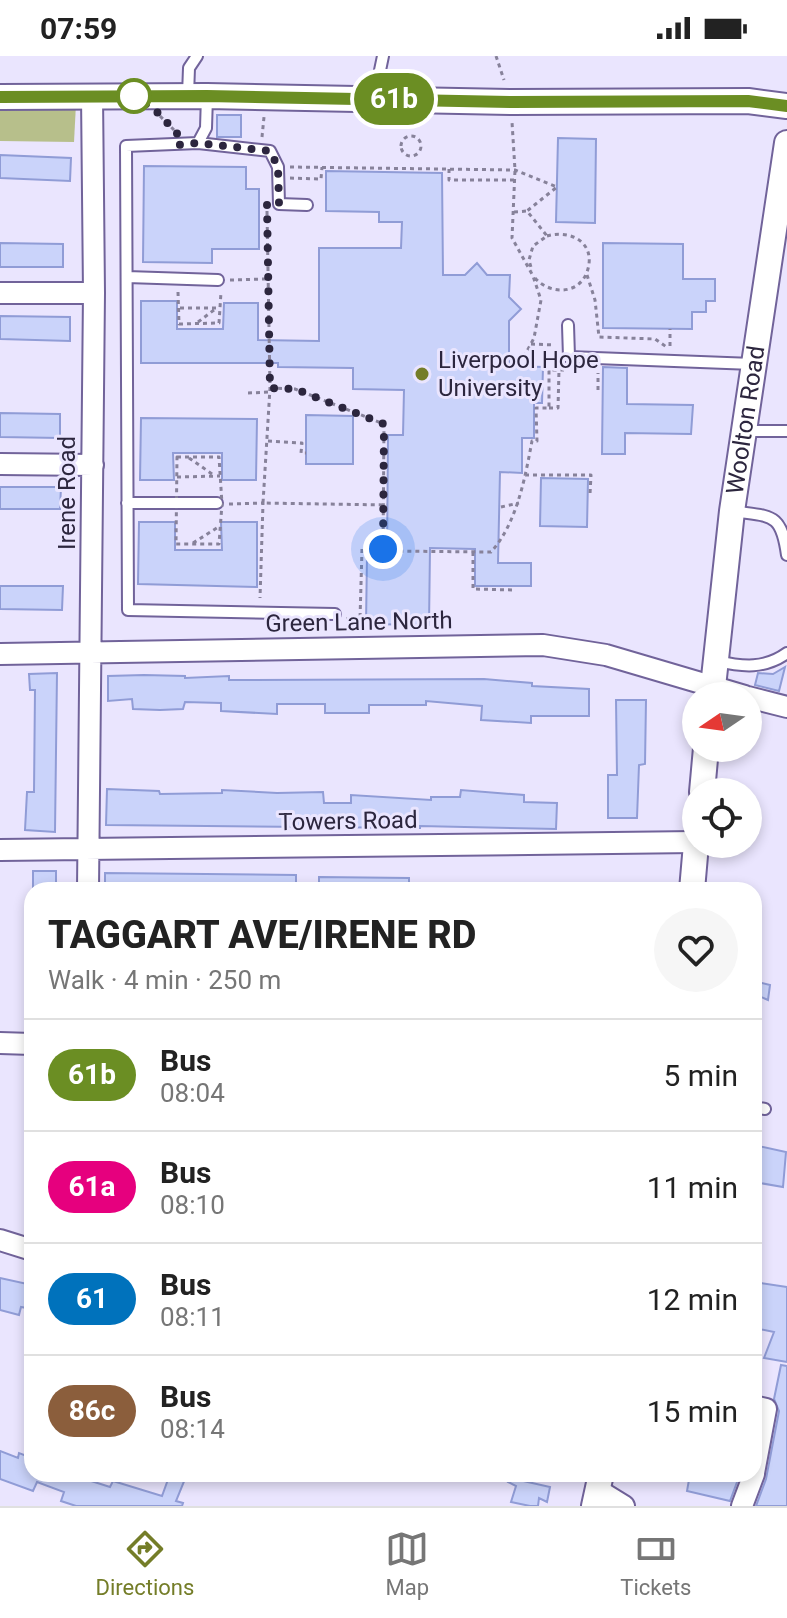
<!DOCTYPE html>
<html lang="en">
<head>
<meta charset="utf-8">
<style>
	:root { --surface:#fff; --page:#f6f6f6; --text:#222; --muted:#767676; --line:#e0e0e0; --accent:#747d28 }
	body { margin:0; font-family:Roboto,sans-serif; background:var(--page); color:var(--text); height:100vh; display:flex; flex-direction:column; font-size:30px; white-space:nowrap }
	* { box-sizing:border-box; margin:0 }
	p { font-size:26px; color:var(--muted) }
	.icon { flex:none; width:44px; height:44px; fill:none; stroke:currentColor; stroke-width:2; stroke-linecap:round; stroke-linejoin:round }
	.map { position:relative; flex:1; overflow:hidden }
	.sheet { position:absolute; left:24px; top:826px; width:738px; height:600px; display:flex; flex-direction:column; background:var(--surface); border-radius:24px; box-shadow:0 4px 12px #0003 }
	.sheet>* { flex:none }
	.badge { padding:0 16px; border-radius:26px; font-size:28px; line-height:52px }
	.needle { width:52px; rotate:257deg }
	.fabs { position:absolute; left:682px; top:626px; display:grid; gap:16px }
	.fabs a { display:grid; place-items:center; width:80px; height:80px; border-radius:50%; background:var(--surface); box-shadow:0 4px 12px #0003; font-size:40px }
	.you { position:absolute; width:40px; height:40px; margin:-20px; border:6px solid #fff; border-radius:50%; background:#1a73e8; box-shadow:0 0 0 12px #1a73e833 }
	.map>.badge { position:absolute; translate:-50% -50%; box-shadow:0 0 0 4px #fff }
	.round { display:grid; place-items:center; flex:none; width:84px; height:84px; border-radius:42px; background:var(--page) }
	.summary { display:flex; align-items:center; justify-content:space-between; height:136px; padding:0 24px }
	h1 { font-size:38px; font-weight:800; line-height:60px }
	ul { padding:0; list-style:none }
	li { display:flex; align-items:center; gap:24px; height:112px; padding:0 24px; border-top:2px solid var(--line) }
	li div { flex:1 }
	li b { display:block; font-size:30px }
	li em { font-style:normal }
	li .badge { min-width:88px; font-weight:700; text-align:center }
	.status { display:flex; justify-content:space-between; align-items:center; height:56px; padding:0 40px; background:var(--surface); direction:ltr }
	.status svg { height:22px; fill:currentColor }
	.tab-bar { display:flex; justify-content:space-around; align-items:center; height:112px; border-top:2px solid var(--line); background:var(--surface); font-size:22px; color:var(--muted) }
	.tab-bar a { display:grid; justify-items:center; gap:4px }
	.tab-bar .selected { color:var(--accent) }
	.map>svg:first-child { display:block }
</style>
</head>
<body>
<div class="status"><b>07:59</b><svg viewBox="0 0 49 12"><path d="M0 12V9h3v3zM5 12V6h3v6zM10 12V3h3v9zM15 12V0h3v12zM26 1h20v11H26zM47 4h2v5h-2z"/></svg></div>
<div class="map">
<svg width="787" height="1450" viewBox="0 0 787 1450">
	<rect width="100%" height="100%" fill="#eae5fe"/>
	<path fill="#b7bf8b" d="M 0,48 L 76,48 L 74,86 L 0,85 Z"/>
	<path fill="#cad3fa" stroke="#909cd6" stroke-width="2" d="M 217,59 L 241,59 L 241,81 L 217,81 Z
		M 558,82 L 596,83 L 595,167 L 556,166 Z
		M 0,99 L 71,102 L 70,125 L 0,122 Z
		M 144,110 L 246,111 L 246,133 L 259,133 L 259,193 L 212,193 L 212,207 L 143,206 Z
		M 326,115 L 442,117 L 443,219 L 465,219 L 477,207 L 487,219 L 510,219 L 509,241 L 521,253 L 509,265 L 509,310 L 543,311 L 542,347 L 534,347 L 534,382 L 522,382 L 522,417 L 500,416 L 498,507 L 531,507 L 531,530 L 475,530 L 475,493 L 430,492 L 429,569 L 366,568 L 367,500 L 387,501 L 388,379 L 403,379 L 404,334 L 353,333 L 353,312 L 278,311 L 278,307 L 141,307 L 141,245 L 177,245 L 177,273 L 223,273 L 224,247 L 258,247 L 258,284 L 319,285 L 319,192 L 401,192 L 402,166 L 379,166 L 379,156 L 326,155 Z
		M 0,187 L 63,188 L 63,211 L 0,211 Z
		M 603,187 L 683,188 L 683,223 L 715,223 L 715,245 L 706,245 L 706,256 L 692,256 L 692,273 L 603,272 Z
		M 0,260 L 70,261 L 70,285 L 0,283 Z
		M 603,311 L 627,312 L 627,348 L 693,349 L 691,378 L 625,377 L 625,398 L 602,398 Z
		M 0,357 L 60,358 L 60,382 L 0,381 Z
		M 306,359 L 353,360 L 353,408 L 306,408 Z
		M 141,362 L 257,363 L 256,424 L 222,424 L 222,397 L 173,397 L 174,424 L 140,424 Z
		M 541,422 L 588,423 L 587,471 L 540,470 Z
		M 0,431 L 61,431 L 60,453 L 0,453 Z
		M 139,466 L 175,466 L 175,494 L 222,494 L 221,466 L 257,466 L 257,531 L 138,528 Z
		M 0,530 L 63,530 L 62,554 L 0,553 Z
		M 785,611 L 779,635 L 755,629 L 758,617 L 773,618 Z
		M 57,617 L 55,776 L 25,774 L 27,736 L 34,736 L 35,634 L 30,634 L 29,618 Z
		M 144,619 L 185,620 L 185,622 L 229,620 L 229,624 L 484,623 L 532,627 L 532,630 L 589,633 L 589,660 L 531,660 L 531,667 L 481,664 L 482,650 L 426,645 L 426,649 L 369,649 L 369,657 L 325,657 L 325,648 L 277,648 L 277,658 L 221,655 L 221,647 L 185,646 L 183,653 L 160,654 L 133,653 L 132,643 L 108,645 L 108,620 Z
		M 616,644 L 646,644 L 645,708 L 639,709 L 637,762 L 608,762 L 608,719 L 617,719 Z
		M 107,733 L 159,735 L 160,738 L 222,737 L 222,734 L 277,737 L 323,736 L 324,747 L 351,747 L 351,739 L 431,744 L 431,741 L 460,741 L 461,734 L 524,739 L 524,746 L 557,747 L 556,773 L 420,770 L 420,772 L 106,769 Z
		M 33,815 L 56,815 L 56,834 L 33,834 Z
		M 105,817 L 296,819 L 296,834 L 105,834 Z
		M 319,821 L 409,822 L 409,834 L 319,834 Z
		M 754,925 L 770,929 L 768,944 L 754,938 Z
		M 754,1089 L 786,1096 L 783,1131 L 754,1126 Z
		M 0,1222 L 32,1229 L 32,1253 L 21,1251 L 19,1259 L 0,1254 Z
		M 754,1226 L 787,1231 L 787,1306 L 764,1302 L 774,1276 L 754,1272 Z
		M 781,1309 L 787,1310 L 787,1450 L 756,1450 L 766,1423 L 779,1355 L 774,1343 Z
		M 0,1395 L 18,1402 L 19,1397 L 32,1402 L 32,1418 L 86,1418 L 85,1423 L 110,1431 L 113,1425 L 162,1440 L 170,1418 L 175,1418 L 185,1423 L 176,1445 L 183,1447 L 182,1450 L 76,1450 L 61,1445 L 64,1436 L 37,1426 L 33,1435 L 0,1423 Z
		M 690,1418 L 740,1418 L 730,1445 L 687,1435 Z
		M 510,1422 L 550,1431 L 547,1446 L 539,1442 L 538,1450 L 530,1450 L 511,1446 L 516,1430 L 508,1426 Z"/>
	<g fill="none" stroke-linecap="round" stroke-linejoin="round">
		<defs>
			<path id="service" d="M 188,39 L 189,12 L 197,0
				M 374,43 L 383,0
				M 198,87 L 206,72 L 207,40
				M 307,149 L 279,148 L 278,111 L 270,95 L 198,87 L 126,90 L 128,554 L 335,558
				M 127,221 L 218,224
				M 568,269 L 569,301 L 753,308
				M 746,375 L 787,375
				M 127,447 L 217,447
				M 732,455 C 772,461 781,456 787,499
				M 717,605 C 743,611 765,613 787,597
				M 754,1051 L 765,1053"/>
			<path id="minor" d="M 0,237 L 94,237
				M 0,408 L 93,409
				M 0,598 L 543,589 L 606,599 L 745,640
				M 748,641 L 787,651
				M 0,794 L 696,786
				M 88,834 L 94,237 L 92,39
				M 0,987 L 32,988
				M 0,1184 L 32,1194
				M 754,1350 L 766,1353 L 754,1417
				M 598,1434 L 624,1450
				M 742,1450 L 754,1418"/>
			<g id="tertiary">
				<path d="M 0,41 L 207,40 L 511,46 L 748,45 L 787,50"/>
				<path id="s1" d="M 712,640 L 732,455 L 787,87"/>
				<path d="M 702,736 L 706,692"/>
				<path d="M 692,834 L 696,788"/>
				<path d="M 594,1450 L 601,1418"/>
			</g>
		</defs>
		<use href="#service" stroke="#71639a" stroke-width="14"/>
		<use href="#minor" stroke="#71639a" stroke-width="24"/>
		<use href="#tertiary" stroke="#71639a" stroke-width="28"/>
		<path stroke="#87829a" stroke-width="3" stroke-dasharray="4 4" stroke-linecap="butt" d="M 496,0 L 504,24
			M 160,60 L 174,74
			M401 90a10 10 0 1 1 20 0a10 10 0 1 1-20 0Z
			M 262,81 L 264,61
			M 290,111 L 515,114 L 557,131 L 527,155
			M 449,113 L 449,124 L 514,124
			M 290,122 L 321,123 L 322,111
			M 267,155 L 270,332 L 263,447 L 387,449
			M 514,156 L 527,155 L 547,180 L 533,190 L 529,204 L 532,215
			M 587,219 L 595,244 L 599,281 L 655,283 L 668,292
			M 535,222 C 549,238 578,240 587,216 C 597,188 572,173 547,180
			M 230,224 L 266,223
			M 178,236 L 179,268 L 219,267 L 221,236
			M 180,252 L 217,252
			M 198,266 L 214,254
			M 531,288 L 555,289
			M 670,290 L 670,273
			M 500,301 L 520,303 L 526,297 L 534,282 L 541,244 L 533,220 L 512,182 L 515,114 L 512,66
			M 270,332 L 295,333 L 384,368 L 383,495 L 491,496 C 517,467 525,422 532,385 L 537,385 L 536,352 L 549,352 L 549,314 L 564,314
			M 598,334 L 598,317
			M 248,337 L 270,336
			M 549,352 L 558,352 L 559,314
			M 268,385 L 302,387 L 301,397 L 306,397
			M 177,401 L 219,401 L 222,448 L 219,488 L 176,488 Z
			M 189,402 L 215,420
			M 525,419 L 591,419 L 590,438
			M 177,421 L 220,420
			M 229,448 L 263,447 L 260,542
			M 501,451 L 519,447
			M 193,487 L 220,470
			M 473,496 L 473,533 L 516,534
			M 346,563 L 360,563 L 362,493 L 382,493"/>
		<use href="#service" stroke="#fff" stroke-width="10"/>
		<use href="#minor" stroke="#fff" stroke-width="20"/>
		<use href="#tertiary" stroke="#fff" stroke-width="24"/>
	</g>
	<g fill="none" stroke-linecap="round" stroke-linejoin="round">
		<defs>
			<path id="line" d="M 0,41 L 207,40 L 511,46 L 748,45 L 787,50"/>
		</defs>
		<use href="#line" stroke="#fff" stroke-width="18"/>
		<use href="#line" stroke="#6b8e23" stroke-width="12"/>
		<path stroke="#2c263e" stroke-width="8" stroke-dasharray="0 14.4" d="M 134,40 L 155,54 L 177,77 L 177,89 L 198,87 L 270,95 L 278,111 L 279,148 L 267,148 L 270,332 L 295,333 L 384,368 L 383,493"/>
	</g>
	<circle fill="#fff" stroke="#6b8e23" stroke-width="4" cx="134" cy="40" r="16"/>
	<circle fill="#747d28" stroke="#eae5fe" stroke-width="3" cx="422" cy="318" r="8"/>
	<g text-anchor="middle" stroke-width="6" stroke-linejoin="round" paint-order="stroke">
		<g font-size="24" fill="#2c263e" stroke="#eae5fe" text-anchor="start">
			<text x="438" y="312">Liverpool Hope<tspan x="438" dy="28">University</tspan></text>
		</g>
		<g font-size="24" fill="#2c263e" stroke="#eae5fe">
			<text dy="8" stroke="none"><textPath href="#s1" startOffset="278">Woolton Road</textPath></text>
			<text transform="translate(67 437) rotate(-90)" y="8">Irene Road</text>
			<text transform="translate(359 566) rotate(-1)" y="8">Green Lane North</text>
			<text transform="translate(348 765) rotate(-1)" y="8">Towers Road</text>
		</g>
	</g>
</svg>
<div class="fabs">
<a><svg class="needle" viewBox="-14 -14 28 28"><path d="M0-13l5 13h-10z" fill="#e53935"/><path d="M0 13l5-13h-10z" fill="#767676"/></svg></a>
<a><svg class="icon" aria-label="locate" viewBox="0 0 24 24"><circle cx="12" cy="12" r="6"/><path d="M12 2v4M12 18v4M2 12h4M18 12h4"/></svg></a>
</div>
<div class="you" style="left:383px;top:493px"></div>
<b class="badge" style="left:394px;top:43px;background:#6b8e23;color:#fff">61b</b>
<section class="sheet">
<div class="summary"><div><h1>TAGGART AVE/IRENE RD</h1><p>Walk · 4 min · 250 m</p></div><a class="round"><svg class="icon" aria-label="heart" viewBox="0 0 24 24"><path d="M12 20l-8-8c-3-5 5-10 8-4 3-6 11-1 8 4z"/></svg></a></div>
<ul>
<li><span class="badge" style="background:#6b8e23;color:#fff">61b</span><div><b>Bus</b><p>08:04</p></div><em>5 min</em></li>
<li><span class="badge" style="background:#e6007e;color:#fff">61a</span><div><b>Bus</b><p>08:10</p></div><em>11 min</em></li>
<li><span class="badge" style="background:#0072bc;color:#fff">61</span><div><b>Bus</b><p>08:11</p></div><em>12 min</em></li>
<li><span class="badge" style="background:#8b5e3c;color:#fff">86c</span><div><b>Bus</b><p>08:14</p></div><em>15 min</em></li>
</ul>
</section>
</div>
<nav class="tab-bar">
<a class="selected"><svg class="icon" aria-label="directions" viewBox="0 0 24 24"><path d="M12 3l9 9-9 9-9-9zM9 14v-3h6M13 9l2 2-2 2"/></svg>Directions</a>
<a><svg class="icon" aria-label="map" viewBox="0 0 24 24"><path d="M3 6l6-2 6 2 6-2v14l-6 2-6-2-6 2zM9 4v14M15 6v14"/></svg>Map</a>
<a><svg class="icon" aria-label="tickets" viewBox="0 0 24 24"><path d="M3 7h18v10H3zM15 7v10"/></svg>Tickets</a>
</nav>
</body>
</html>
